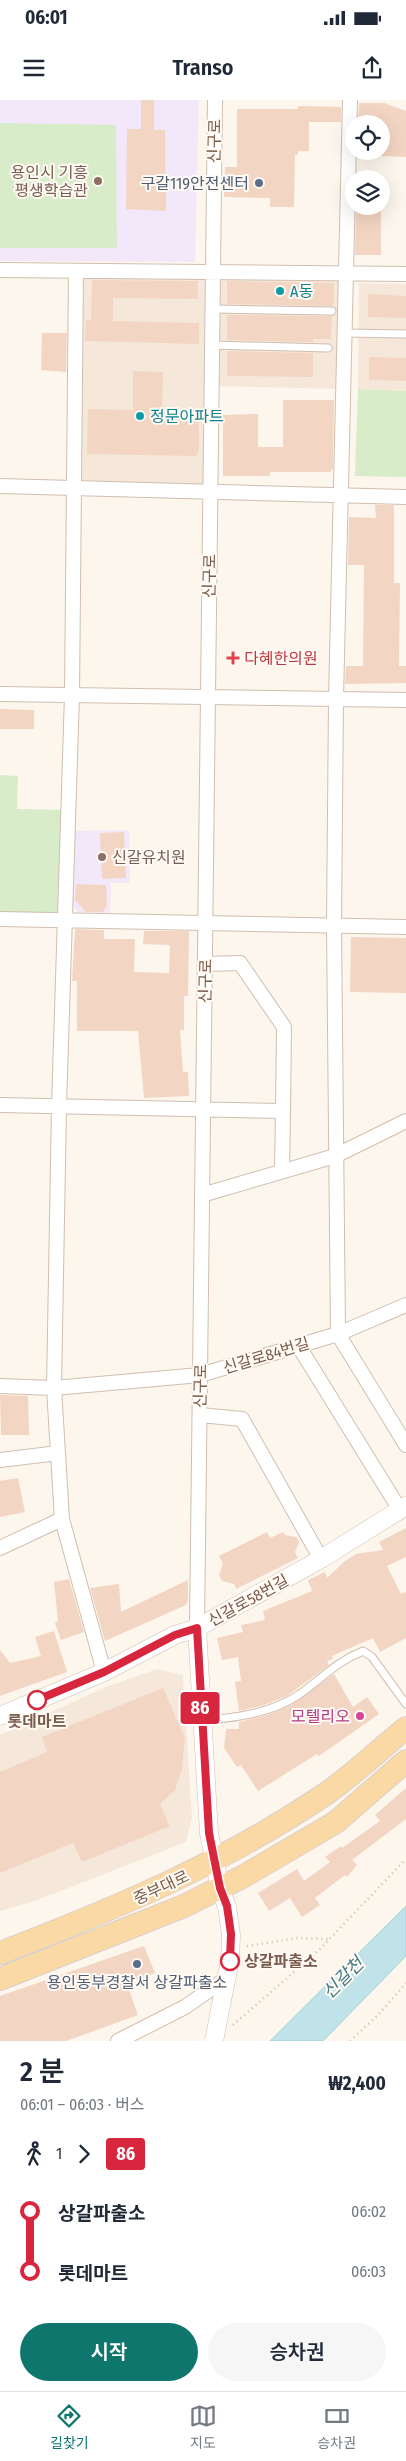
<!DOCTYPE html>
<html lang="ko">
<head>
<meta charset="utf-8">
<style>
	:root { --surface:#fff; --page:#f6f6f7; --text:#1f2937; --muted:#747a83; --line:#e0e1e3; --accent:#0f766e }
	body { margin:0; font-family:"Fira Sans Condensed","Noto Sans KR",sans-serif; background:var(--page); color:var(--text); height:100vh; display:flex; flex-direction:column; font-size:19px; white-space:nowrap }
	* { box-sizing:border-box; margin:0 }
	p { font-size:16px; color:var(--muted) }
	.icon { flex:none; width:28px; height:28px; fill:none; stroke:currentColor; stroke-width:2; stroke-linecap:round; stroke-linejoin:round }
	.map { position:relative; height:1941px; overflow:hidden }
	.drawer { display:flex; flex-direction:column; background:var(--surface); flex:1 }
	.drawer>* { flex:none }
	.badge { padding:0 10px; border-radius:4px; font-size:18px; line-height:32px }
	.buttons { position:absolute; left:345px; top:15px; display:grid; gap:10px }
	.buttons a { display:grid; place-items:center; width:45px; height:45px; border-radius:50%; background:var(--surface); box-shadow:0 5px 20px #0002; font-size:25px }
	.map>.badge { position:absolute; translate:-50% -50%; box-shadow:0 0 0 2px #fff }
	.legs { display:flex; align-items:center; gap:8px; height:55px; padding:0 20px; font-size:16px }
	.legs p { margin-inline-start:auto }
	.head { display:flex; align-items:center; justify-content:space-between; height:85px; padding:0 20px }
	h1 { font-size:28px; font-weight:600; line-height:38px }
	.primary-button { display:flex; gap:10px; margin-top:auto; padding:10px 20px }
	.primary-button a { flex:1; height:58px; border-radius:30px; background:var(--accent); color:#fff; font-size:20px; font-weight:600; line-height:58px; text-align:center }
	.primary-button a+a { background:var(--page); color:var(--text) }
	ul { padding:0 20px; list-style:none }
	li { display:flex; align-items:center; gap:18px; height:60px; font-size:19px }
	li i { display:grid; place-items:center; width:8px; height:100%; margin:0 6px; background:currentColor }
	li i::after { content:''; width:12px; height:12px; margin:-6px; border:4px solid; border-radius:50%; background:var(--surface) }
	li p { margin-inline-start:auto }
	li:first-child i { background:linear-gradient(#0000 50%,currentColor 0) }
	li:last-child i { background:linear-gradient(currentColor 50%,#0000 0) }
	.status { display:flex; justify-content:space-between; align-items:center; height:35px; padding:0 25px; background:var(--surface); direction:ltr }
	.status svg { height:14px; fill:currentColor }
	header { display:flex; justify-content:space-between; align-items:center; height:65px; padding:0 20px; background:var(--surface); font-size:22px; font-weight:600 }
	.tabs { display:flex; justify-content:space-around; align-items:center; height:70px; border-top:1px solid var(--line); background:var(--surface); font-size:14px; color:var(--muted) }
	.tabs a { display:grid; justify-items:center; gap:2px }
	.tabs .active { color:var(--accent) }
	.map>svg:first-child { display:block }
</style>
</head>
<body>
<div class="status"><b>06:01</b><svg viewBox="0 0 49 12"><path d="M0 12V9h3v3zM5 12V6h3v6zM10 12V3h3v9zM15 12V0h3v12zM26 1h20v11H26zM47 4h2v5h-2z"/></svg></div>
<header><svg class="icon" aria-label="menu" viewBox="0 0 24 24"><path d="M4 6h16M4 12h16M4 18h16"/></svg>Transo<svg class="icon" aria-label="share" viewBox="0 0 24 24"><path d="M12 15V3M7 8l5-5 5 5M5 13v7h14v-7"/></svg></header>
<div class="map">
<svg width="406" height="1941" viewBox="0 0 406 1941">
	<rect width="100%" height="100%" fill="#fdf6ec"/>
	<path fill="#f5e8da" d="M 76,171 L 346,173 L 343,289 L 211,286 L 210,393 L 73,389 Z
		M 359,183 L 406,184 L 406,291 L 358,289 Z
		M 157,1569 L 183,1575 L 192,1718 L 186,1742 L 35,1801 L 0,1811 L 0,1635 L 106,1587 Z"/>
	<path fill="#f3e8fa" d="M 0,0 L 199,0 L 195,162 L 0,161 Z
		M 129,730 L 130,783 L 111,783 L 110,813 L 78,812 L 73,805 L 75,731 Z"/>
	<path fill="#d8ecc9" d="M 0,23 L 116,25 L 117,148 L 0,148 Z
		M 358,289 L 406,291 L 406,377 L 355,376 Z
		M 0,675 L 18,676 L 17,709 L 68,710 L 66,820 L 0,819 Z"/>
	<path fill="#bfe3e8" stroke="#a5d3da" d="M 406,1806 L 406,1856 L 323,1941 L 270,1941 Z"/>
	<path fill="#f3d5c3" d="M 141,0 L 154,0 L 154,30 L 165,30 L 166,111 L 126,109 L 127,29 L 141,29 Z
		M 359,3 L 384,3 L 406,11 L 406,57 L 381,56 L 381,24 L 358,24 Z
		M 298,6 L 341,7 L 341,22 L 309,22 L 309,51 L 298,51 L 298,55 L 295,55 L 294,107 L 270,107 L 270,98 L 224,97 L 225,67 L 237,67 L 237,9 L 298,9 Z
		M 356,106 L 381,106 L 381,155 L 355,155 Z
		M 92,180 L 198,181 L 198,199 L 113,198 L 113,221 L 199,223 L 199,244 L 85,241 L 86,220 L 91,220 Z
		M 227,181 L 334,183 L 334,202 L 332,206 L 227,204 Z
		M 368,194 L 406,196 L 406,218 L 368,217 Z
		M 227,215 L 332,216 L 331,239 L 313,239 L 313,242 L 227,240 Z
		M 42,233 L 67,233 L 66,272 L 41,270 Z
		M 227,251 L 313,253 L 313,277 L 227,276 Z
		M 369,257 L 406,258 L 406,281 L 369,280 Z
		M 133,271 L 163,272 L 162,311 L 187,311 L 199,320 L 199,351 L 196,356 L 87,354 L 88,309 L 133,310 Z
		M 283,300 L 334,300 L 333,368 L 330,372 L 270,372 L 270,376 L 223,376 L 223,315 L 258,314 L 258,347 L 283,347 Z
		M 375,405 L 394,405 L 394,483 L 400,483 L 399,566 L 406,566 L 406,583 L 345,584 L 346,566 L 363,566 L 364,465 L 348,465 L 349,417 L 376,418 Z
		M 0,609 L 34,610 L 34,629 L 0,629 Z
		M 124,732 L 126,778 L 102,779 L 100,733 Z
		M 76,784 L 106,785 L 107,807 L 105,807 L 104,812 L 86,812 L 75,800 Z
		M 75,829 L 104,830 L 104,839 L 135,839 L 134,872 L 169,873 L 170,845 L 143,844 L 144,831 L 189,831 L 188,896 L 184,896 L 184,930 L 180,930 L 183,972 L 188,972 L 189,996 L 144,998 L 138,931 L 77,931 L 77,881 L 72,881 Z
		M 351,837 L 406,838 L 406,893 L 350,892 Z
		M 0,1295 L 28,1296 L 29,1335 L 1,1335 Z
		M 18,1378 L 25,1412 L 0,1417 L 0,1381 Z
		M 406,1428 L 406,1457 L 387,1466 L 401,1494 L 406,1492 L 406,1538 L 380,1552 L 373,1538 L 332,1556 L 333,1559 L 327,1561 L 329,1565 L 287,1596 L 264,1605 L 239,1611 L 235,1582 L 241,1581 L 238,1557 L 222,1560 L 217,1538 L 243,1532 L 241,1525 L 265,1520 L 263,1511 L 312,1491 L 308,1480 L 325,1472 L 327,1478 L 345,1461 L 356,1454 L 383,1450 L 379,1442 Z
		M 267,1432 L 270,1438 L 283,1432 L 285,1435 L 296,1437 L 299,1442 L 295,1452 L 298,1458 L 236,1489 L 234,1484 L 222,1481 L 219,1475 L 223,1464 L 219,1456 Z
		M 69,1479 L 84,1532 L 61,1540 L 55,1523 L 58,1521 L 54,1482 Z
		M 188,1480 L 188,1500 L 186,1505 L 105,1541 L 90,1488 L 119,1484 L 121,1512 Z
		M 54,1531 L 67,1572 L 0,1596 L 0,1550 L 10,1563 L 41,1556 L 35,1537 Z
		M 334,1574 L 353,1607 L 367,1597 L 379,1614 L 319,1656 L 317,1654 L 258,1691 L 241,1665 L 237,1667 L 224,1648 L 226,1629 L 239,1629 L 239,1622 L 267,1615 L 291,1605 Z
		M 163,1588 L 185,1638 L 182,1669 L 175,1690 L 160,1704 L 170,1726 L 82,1762 L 73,1743 L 0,1773 L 0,1672 L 47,1652 L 42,1637 Z
		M 406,1688 L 406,1719 L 352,1760 L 357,1765 L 347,1777 L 345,1775 L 315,1798 L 320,1805 L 302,1817 L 290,1798 L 269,1811 L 258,1793 L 297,1769 L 304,1781 L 330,1762 L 325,1757 L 341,1746 L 342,1748 L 380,1721 L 375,1715 Z
		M 144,1846 L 155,1873 L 127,1884 L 138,1915 L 66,1941 L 0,1941 L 0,1896 Z"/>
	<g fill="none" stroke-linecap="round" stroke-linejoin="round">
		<defs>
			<path id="service" d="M 212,209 L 332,211
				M 345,233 L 406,234
				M 212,245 L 328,248
				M 204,1620 C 236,1618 272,1613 300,1594 C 322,1578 336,1562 363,1551 L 372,1557 L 406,1604"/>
			<path id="minor" d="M 350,0 L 336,599 L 334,825 L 338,1234 L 406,1345
				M 0,170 L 406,174
				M 76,171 L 72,595 L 59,1006 L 54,1288 L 62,1419 L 104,1572
				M 0,386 L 406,397
				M 0,594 L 406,600
				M 0,819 L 406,827
				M 0,1005 L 283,1011 L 284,927 L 240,863 L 205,864
				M 282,1071 L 283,1011
				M 202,1095 L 335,1056 L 406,1021
				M 298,1245 L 400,1410
				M 0,1286 L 54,1288 L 200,1275 L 338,1234 L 406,1205
				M 200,1315 L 242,1319 L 321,1459
				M 0,1360 L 58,1353
				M 0,1448 L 62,1419
				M 197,1528 L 215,0
				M 118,1941 L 185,1907 L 227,1878"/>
			<path id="tertiary" d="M 197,1528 L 209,1733 L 220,1788 L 227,1807 L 231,1835 L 230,1861 L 222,1900
				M 0,1616 L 104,1572 L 175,1535 L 197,1528 L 321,1459 L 406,1406"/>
			<path id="primary" d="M 0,1853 C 117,1808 222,1764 327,1693 C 354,1674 380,1649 406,1628
				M 0,1879 L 184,1806 L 244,1776 L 336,1722 L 406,1661"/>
		</defs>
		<use href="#service" stroke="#d1beb0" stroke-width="9"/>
		<use href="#minor" stroke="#d1beb0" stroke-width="16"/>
		<use href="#tertiary" stroke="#d1beb0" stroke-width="19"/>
		<use href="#primary" stroke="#dad1cd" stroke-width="24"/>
		<path stroke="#d9b8a5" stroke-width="2.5" stroke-dasharray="1 4" stroke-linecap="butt" d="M 247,1846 L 298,1838 L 329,1839
			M 233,1925 L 318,1851 L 406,1759
			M 350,1941 L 377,1916 L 406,1883"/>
		<use href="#service" stroke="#fff" stroke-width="7"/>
		<use href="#minor" stroke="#fff" stroke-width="14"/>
		<use href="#tertiary" stroke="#fff" stroke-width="18"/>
		<use href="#primary" stroke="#fbd9a5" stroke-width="22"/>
		<defs>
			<path id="tertiary-bridge" d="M 214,1941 L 222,1900"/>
		</defs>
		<use href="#tertiary-bridge" stroke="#d1beb0" stroke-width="19" stroke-linecap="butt"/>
		<use href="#tertiary-bridge" stroke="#fff" stroke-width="18"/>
	</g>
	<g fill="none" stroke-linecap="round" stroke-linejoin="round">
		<defs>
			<path id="line-1" d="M 37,1600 L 104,1572 L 175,1535 L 197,1528 L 209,1733 L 220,1788 L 227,1806 L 231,1834 L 230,1861"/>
		</defs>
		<use href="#line-1" stroke="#fff" stroke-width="11"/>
		<use href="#line-1" stroke="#d7263d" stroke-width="8"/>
	</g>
	<g fill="#8d6e63" stroke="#fffaf3" stroke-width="2">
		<circle cx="98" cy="81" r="5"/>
		<circle cx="102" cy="757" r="5"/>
	</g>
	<g fill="#5c6f8a" stroke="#fffaf3" stroke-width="2">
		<circle cx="259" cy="83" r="5"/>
		<circle cx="137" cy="1864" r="5"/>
	</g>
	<g fill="#0f9aa8" stroke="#fffaf3" stroke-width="2">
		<circle cx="280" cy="191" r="5"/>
		<circle cx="140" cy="316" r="5"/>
	</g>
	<path fill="#e0444e" stroke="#fffaf3" stroke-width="2" d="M230.5 550.5h5v5h5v5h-5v5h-5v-5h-5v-5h5z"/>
	<g fill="#fff" stroke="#d7263d" stroke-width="2.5">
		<circle cx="37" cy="1600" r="9"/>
		<circle cx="230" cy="1861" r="9"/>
	</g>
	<circle fill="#d1479c" stroke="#fffaf3" stroke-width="2" cx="360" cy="1616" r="5"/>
	<g text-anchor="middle" stroke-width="4" stroke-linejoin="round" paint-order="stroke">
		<g font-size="16" fill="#7a5c4d" stroke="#fffaf3">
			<text transform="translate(214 41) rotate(-89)" y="6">신구로</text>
			<text transform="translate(209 476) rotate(-89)" y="6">신구로</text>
			<text transform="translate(205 881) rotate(-89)" y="6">신구로</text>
			<text transform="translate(266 1255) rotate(-17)" y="6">신갈로84번길</text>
			<text transform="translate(200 1286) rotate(-89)" y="6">신구로</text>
			<text transform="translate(248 1500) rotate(-29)" y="6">신갈로58번길</text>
			<text transform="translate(161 1787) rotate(-25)" y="6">중부대로</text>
		</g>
		<g font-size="16" fill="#785e54" stroke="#fffaf3" text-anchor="end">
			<text x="88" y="78">용인시 기흥<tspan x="88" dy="18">평생학습관</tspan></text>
			<text x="112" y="763" text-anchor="start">신갈유치원</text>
		</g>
		<g font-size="16" fill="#4e5e75" stroke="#fffaf3" text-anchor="end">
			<text x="249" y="89">구갈119안전센터</text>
			<text x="137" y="1888" text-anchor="middle">용인동부경찰서 상갈파출소</text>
		</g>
		<g font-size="16" fill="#0d838f" stroke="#fffaf3" text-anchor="start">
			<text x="290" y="197">A동</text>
			<text x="150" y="322">정문아파트</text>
		</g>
		<g font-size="16" fill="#be3a42" stroke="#fffaf3" text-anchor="start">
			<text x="244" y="564">다혜한의원</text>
		</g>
		<g font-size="16" fill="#b23c85" stroke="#fffaf3" text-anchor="end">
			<text x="350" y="1622">모텔리오</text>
		</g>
		<g font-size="16" font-weight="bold" fill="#7a5c4d" stroke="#fffaf3">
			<text x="37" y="1627">롯데마트</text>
			<text x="244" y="1867" text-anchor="start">상갈파출소</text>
		</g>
		<g font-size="18" font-style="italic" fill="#437c86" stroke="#fffaf3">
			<text transform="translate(343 1878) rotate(-45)" y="6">신갈천</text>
		</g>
	</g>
</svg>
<div class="buttons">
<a><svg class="icon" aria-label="locate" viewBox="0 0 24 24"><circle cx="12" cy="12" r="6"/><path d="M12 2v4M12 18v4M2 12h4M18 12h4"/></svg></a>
<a><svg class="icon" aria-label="layers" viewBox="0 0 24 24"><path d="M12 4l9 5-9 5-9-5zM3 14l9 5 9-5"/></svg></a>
</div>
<b class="badge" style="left:200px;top:1608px;background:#d7263d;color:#fff">86</b>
</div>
<section class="drawer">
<div class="head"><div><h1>2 분</h1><p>06:01 – 06:03 · 버스</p></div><b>₩2,400</b></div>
<div class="legs"><svg class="icon" aria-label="walk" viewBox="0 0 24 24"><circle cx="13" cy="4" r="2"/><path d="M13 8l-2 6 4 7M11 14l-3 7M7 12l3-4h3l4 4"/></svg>1<svg class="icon" aria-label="forward" viewBox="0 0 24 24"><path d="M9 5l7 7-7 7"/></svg><b class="badge" style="background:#d7263d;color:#fff">86</b></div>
<ul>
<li><i style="color:#d7263d"></i><b>상갈파출소</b><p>06:02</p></li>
<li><i style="color:#d7263d"></i><b>롯데마트</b><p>06:03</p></li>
</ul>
<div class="primary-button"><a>시작</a><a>승차권</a></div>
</section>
<nav class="tabs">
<a class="active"><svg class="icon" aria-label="directions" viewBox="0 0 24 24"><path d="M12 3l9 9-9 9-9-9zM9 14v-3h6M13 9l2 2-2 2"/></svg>길찾기</a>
<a><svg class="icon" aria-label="map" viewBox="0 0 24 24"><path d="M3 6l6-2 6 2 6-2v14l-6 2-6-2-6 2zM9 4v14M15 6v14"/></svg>지도</a>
<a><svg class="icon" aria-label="tickets" viewBox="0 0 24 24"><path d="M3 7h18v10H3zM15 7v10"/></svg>승차권</a>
</nav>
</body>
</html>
